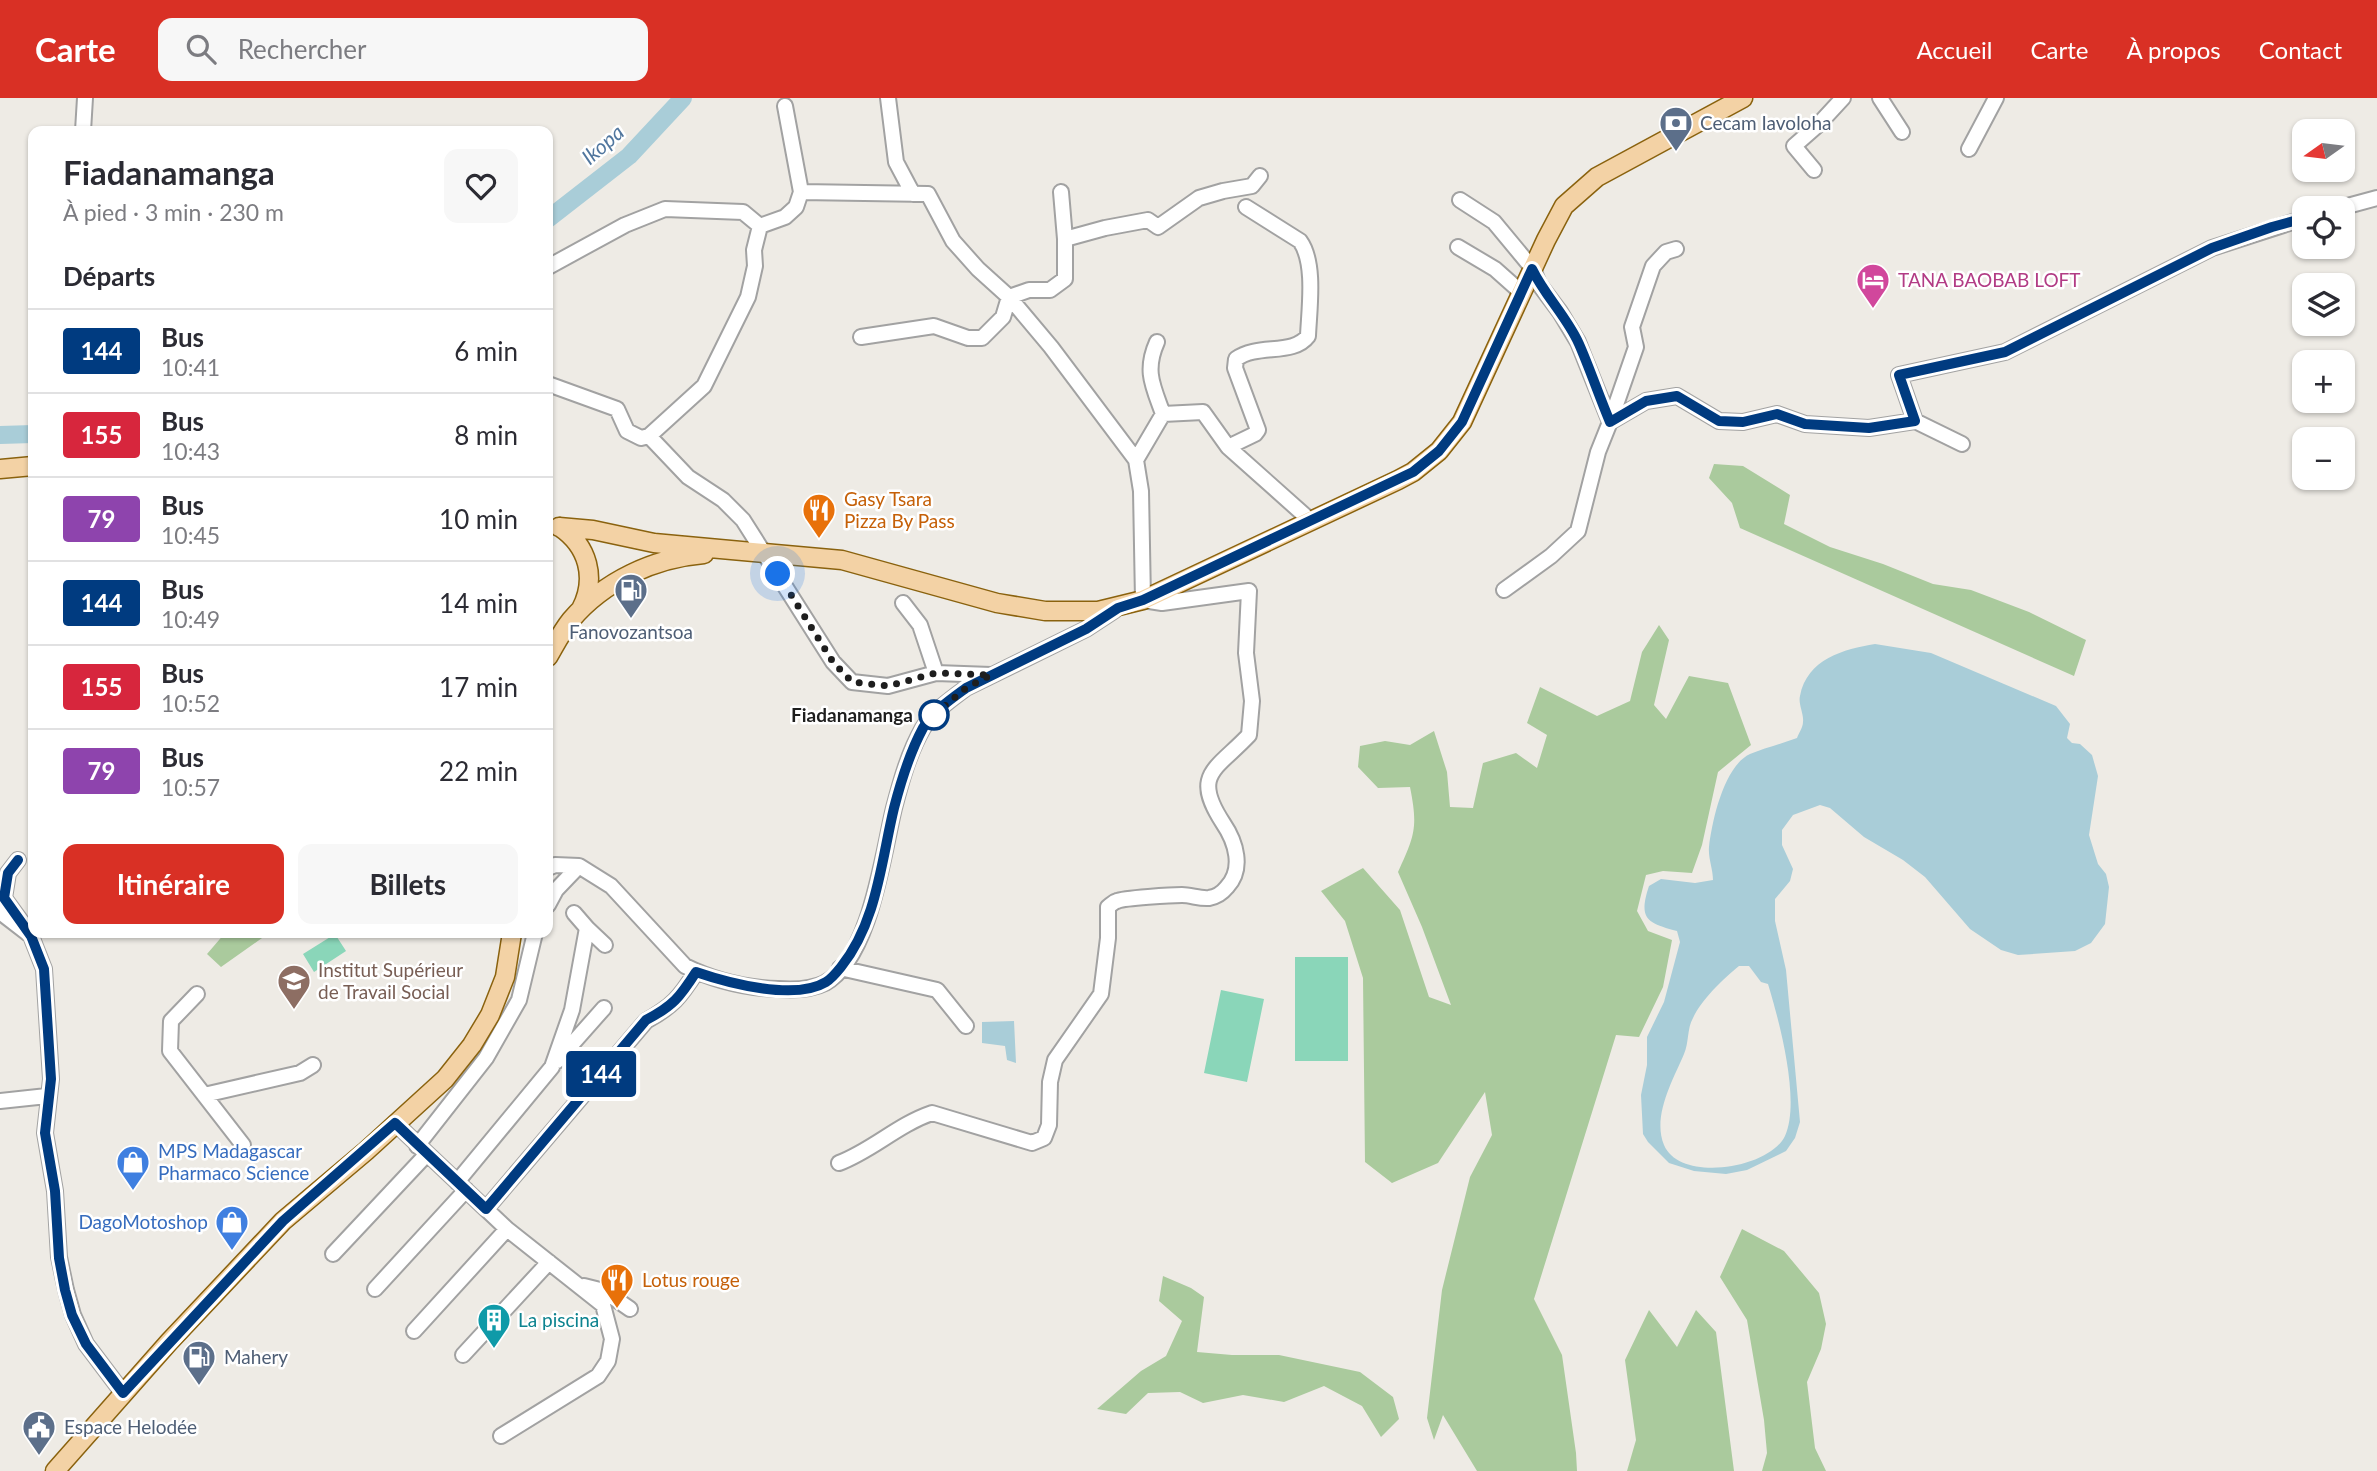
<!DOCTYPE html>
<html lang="fr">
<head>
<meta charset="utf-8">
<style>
	:root { --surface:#fff; --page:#f7f7f7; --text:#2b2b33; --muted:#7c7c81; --line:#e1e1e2; --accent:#d93025 }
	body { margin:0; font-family:Lato,sans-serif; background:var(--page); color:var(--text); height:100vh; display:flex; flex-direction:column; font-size:26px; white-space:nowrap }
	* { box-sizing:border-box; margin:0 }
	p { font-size:23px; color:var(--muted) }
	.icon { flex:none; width:38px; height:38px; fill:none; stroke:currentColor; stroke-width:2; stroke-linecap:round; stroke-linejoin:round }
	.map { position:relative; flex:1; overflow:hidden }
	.drawer { position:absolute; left:28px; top:28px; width:525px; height:812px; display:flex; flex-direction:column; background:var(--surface); border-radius:14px; box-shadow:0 2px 5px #0004 }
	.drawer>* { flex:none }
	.badge { padding:0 14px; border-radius:5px; font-size:24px; line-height:46px }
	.needle { width:46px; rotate:256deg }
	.fabs { position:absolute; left:2292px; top:21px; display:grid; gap:14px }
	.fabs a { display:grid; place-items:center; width:63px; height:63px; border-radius:14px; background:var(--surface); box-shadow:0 2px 5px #0004; font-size:35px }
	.you { position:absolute; width:35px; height:35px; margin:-18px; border:5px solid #fff; border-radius:50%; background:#1a73e8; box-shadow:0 0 0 10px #1a73e833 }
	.map>.badge { position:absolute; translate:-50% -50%; box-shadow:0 0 0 4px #fff }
	h2 { padding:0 35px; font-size:26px; line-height:63px }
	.round { display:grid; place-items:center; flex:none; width:74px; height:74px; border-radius:14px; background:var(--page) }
	.summary { display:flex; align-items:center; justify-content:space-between; height:119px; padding:0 35px }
	h1 { font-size:33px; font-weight:700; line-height:52px }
	.primary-button { display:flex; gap:14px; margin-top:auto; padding:14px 35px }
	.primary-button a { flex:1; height:80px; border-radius:14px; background:var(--accent); color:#fff; font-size:28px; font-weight:700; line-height:80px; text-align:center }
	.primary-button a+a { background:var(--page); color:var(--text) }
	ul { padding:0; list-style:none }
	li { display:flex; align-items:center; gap:21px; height:84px; padding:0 35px; border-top:2px solid var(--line) }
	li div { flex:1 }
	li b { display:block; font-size:26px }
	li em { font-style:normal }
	li .badge { min-width:77px; font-weight:700; text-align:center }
	header { display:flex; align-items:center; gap:42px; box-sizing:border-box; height:98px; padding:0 35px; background:var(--accent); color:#fff }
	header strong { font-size:33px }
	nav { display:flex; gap:38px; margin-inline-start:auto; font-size:24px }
	.search { width:490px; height:63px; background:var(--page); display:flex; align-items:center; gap:18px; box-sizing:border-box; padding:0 24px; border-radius:14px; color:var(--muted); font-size:26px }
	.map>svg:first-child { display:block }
</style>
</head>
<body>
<header>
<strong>Carte</strong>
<div class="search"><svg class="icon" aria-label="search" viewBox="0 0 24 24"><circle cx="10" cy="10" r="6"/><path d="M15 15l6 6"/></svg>Rechercher</div>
<nav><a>Accueil</a><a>Carte</a><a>À propos</a><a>Contact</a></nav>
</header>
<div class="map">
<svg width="2377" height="1373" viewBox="0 0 2377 1373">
	<rect width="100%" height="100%" fill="#eeebe5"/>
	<path fill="#aaca9d" d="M 1714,366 L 1743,368 L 1790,397 L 1784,426 L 1830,449 L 1883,466 L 1933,486 L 1971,492 L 2029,514 L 2086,542 L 2074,578 L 1740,430 L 1732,405 L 1709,380 Z
		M 1659,527 L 1669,542 L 1654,607 L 1666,621 L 1689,578 L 1728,585 L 1751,647 L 1718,674 L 1702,747 L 1692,775 L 1663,773 L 1646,777 L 1637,813 L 1648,833 L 1672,842 L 1663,889 L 1639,939 L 1616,937 L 1534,1201 L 1562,1257 L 1576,1355 L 1577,1373 L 1477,1373 L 1443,1317 L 1434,1342 L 1427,1320 L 1442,1192 L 1470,1079 L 1492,1037 L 1485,994 L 1438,1065 L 1392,1085 L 1365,1064 L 1363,880 L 1345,823 L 1321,793 L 1363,770 L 1400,812 L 1429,899 L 1451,907 L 1422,829 L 1398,774 C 1415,737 1418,729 1410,689 L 1378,690 L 1358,669 L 1360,648 L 1385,643 L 1410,647 L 1434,633 L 1447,674 L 1450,709 L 1473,710 L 1483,665 L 1516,655 L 1537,670 L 1547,637 L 1527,625 L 1540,589 L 1597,618 L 1630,603 L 1642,554 Z
		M 225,835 L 269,835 L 221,869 L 207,856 Z
		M 1742,1131 L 1784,1153 L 1819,1195 L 1826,1226 L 1821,1251 L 1807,1284 L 1815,1350 L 1826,1373 L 1762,1373 L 1767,1355 L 1764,1322 L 1747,1222 L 1720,1179 Z
		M 1163,1178 L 1191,1190 L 1204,1199 L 1197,1254 L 1232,1257 L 1279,1257 L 1360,1274 L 1393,1299 L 1399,1321 L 1381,1339 L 1362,1308 L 1324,1288 L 1284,1304 L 1243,1297 L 1203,1305 L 1180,1294 L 1148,1295 L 1126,1316 L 1097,1311 L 1141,1273 L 1166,1258 L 1182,1223 L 1159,1203 Z
		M 1649,1212 L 1677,1249 L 1696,1212 L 1716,1234 L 1734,1373 L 1627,1373 L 1636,1342 L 1625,1262 Z"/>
	<path fill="#8ad6b9" d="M 335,836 L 346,853 L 314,874 L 303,856 Z
		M 1295,859 L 1348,859 L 1348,963 L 1295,963 Z
		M 1221,892 L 1264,901 L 1247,984 L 1204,975 Z"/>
	<path fill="#a9cdd8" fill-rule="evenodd" d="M 1875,546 L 1931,555 L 2056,608 L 2070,626 L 2067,640 L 2072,645 L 2080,646 L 2092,657 L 2098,678 L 2089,737 L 2098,766 L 2106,776 L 2109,789 L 2105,826 L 2091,845 L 2075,853 L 2018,857 L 2001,852 L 1970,831 L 1925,779 L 1903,762 L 1864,739 L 1830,710 L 1820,707 L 1793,717 L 1782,732 L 1782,747 L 1793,771 L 1790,783 L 1775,801 L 1775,823 L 1786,872 L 1800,1024 L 1795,1040 L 1786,1053 L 1747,1072 L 1726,1076 L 1694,1073 L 1669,1065 L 1648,1044 L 1643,1036 L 1641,997 L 1647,967 L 1647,939 L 1664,904 L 1680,844 L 1677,833 C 1647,825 1638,821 1649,788 L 1661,781 L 1695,785 L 1713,782 C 1713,771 1708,760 1709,749 C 1712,723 1724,668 1750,656 C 1765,650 1781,646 1797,640 C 1799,635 1803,629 1803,624 C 1804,616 1798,606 1800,598 C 1807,561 1844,551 1875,546 ZM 1739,868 L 1749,868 L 1761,884 L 1768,886 C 1779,922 1801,1003 1785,1038 C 1769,1071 1680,1085 1664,1047 C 1652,1018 1673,982 1684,956 C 1689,945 1687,930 1693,920 C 1702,901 1723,881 1739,868 Z
		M 1014,923 L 1016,965 L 1007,962 L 1005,948 L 982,945 L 982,924 Z"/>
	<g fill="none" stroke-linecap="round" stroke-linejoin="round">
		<path stroke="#a9cdd8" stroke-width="18" d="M 548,121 L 629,58 L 683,0
			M 0,337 L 33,336"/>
		<defs>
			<path id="minor" d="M 888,0 L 896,64 L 913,96
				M 1880,0 L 1902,34
				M 785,8 L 801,94 L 796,109 L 785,119 L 760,128 L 754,152 L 755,168 L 748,199 L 704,288 L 649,338 L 688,379 L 723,402 L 743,422 L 833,564 L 852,584 L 888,588 L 936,575 L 991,577
				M 83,33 L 85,0
				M 1969,51 L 1996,0
				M 1814,72 L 1794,48 L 1819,26 L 1843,0
				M 801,94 L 928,96 L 953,143 L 978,171 L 1009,199 L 1051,249 L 1136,362 L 1141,393 L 1143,502 L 1162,505 L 1249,493 L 1246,555 L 1252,603 L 1249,637 C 1216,672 1191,676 1223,725 C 1236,744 1244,771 1227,789 C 1223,794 1216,799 1209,800 C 1200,801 1191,797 1182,797 C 1172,797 1124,800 1117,803 C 1113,804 1111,807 1108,809 L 1108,840 L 1101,896 L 1055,962 L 1050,984 L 1049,1027 L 1044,1040 L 1032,1045 L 932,1015 C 897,1027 873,1052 839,1065
				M 1061,94 L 1065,141
				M 1460,102 L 1494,124 L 1533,171 L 1539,186 L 1560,214 L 1578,244 L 1610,324
				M 2340,110 L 2377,100
				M 1458,149 L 1495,171 L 1522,195
				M 548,169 L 625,127 L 665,111 L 743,114 L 760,128
				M 861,239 L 934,228 L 968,240 L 982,240 L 1003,219 L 1009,199 L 1029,192 L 1050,192 L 1065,181 L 1065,141 L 1105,130 L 1148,122 L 1158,129 L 1199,100 L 1223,93 L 1252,88 L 1260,78
				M 548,286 L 617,311 L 627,333 L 641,340 L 649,338
				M 1163,316 L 1203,314 L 1228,349 L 1311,423
				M 1915,323 L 1899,277 L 2005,254 L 2212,150 L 2305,120
				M 1610,324 L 1636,249 L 1632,229 L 1653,168 L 1666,154 L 1676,151
				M 1228,349 L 1255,336 L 1258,332 L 1235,270 L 1236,261 C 1258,245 1293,258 1308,238 C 1309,212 1316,165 1300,143 L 1246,109
				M 1136,362 L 1163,316 C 1153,288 1144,273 1157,244
				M 1504,492 L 1551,458 L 1578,433 L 1598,354 L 1610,324 L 1646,303 L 1677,298 L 1719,323 L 1743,324 L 1777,316 L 1805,326 L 1869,330 L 1915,323 L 1962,346
				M 903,505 L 920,527 L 936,575
				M 18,762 L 8,775 L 4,800 L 20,822
				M 548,770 L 555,767 L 579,768 L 611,788 L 685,868 C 715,883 745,890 778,891 C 793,892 811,892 825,885 C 870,861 883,755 894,710 C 901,683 909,654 923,630 C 933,614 951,601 966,590 L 1086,531 L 1115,512
				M 548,807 L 556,792 L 579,768
				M 0,814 L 31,838 L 44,871 L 51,981 L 45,1035 L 55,1093 L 59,1159 L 66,1192 L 73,1217 L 86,1246 L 123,1295
				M 574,815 L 587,830
				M 840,870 L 937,892 L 966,928
				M 197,896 L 171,923 L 170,953 L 243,1047
				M 557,963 L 604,910
				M 204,997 L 300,975 L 313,967
				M 0,1003 L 47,998
				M 395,1025 L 507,1131 L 603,1207 L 612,1241 L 608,1263 L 598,1278 L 501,1338
				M 417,1048 L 486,960 L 519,902 L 535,835
				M 457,1084 L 552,969 L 572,912 L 587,830 L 605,847
				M 486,1111 L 646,923 C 673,908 680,899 696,874
				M 333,1156 L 426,1057
				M 584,1188 L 604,1193 L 630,1211
				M 375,1191 L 466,1092
				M 414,1233 L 507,1131
				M 463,1257 L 549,1164"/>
			<path id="major" d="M 0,371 L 33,368
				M 559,429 L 593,432 L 654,445 L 842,462 L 997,505 L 1045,513 L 1098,513 L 1143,502 L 1398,382 L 1413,374 L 1439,353 L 1462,324 L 1546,142 L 1564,108 L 1597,79 L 1743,0
				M 560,429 C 588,448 597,480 581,511
				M 548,559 C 555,547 562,533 571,522 C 604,483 654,460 704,456
				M 55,1373 L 169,1244 L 283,1123 L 366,1053 L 445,981 L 472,947 L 490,917 L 505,879 L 512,835"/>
		</defs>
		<use href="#minor" stroke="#a2a2a2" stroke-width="18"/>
		<use href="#major" stroke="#8a620e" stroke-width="21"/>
		<use href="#minor" stroke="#fff" stroke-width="14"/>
		<use href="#major" stroke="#f3d2a5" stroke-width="18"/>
	</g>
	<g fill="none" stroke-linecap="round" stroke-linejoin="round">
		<defs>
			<path id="line" d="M 18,762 L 8,775 L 4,800 L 31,838 L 44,871 L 51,981 L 45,1035 L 55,1093 L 59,1160 L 65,1192 L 72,1217 L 86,1246 L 123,1295 L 283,1123 L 395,1025 L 486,1111 L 646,922 C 673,908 680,899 696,874 C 728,885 795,903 826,884 C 831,881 837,874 841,869 C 877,824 881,764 894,710 C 901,683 910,654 923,630 C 932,614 951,601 966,590 L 1086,531 L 1118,510 L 1143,502 L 1413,374 L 1439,353 L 1462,324 L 1532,171 C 1545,198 1567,219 1579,246 C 1590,271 1599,298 1610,324 L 1646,303 L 1677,298 L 1719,323 L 1743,324 L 1777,316 L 1805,326 L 1869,330 L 1915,323 L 1899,277 L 2005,254 L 2212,150 L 2272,129 L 2305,120"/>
		</defs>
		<use href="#line" stroke="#fff" stroke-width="16"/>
		<use href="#line" stroke="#003b80" stroke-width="10"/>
		<path stroke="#1e1e1e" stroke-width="7" stroke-dasharray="0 12.6" d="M 778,476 L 833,564 L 852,584 L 888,588 L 936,575 L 991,577 L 966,590 L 934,617"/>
	</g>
	<defs>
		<symbol id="bank-pin" viewBox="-11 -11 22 30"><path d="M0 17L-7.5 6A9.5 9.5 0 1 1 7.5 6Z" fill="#5c6f8a" stroke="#fff"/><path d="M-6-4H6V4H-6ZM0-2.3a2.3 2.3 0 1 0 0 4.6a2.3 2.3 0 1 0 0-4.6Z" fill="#fff"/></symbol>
		<symbol id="hotel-pin" viewBox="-11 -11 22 30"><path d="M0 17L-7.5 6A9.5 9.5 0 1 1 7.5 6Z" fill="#d1479c" stroke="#fff"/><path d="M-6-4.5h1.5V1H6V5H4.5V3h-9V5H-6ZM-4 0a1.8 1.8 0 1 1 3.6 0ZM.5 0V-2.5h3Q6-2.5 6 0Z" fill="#fff"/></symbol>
		<symbol id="restaurant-pin" viewBox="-11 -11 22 30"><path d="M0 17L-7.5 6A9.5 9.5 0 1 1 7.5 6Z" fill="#e8710a" stroke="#fff"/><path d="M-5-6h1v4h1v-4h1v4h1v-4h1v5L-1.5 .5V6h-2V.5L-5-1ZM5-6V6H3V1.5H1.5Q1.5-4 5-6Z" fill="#fff"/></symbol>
		<symbol id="fuel-pin" viewBox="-11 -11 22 30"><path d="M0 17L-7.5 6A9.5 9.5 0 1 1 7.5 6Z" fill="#5c6f8a" stroke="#fff"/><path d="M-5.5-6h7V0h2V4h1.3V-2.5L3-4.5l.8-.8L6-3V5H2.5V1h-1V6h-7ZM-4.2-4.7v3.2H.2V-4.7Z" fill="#fff"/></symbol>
		<symbol id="university-pin" viewBox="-11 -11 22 30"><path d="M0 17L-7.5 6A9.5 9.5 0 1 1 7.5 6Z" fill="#8d6e63" stroke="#fff"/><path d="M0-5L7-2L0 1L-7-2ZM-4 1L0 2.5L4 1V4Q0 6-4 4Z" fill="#fff"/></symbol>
		<symbol id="shop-pin" viewBox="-11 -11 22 30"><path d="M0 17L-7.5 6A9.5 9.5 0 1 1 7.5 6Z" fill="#3f7fe0" stroke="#fff"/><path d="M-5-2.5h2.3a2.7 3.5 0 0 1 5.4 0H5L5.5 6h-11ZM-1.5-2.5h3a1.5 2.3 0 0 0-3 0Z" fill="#fff"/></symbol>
		<symbol id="building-pin" viewBox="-11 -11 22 30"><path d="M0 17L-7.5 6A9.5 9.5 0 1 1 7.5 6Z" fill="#0f9aa8" stroke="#fff"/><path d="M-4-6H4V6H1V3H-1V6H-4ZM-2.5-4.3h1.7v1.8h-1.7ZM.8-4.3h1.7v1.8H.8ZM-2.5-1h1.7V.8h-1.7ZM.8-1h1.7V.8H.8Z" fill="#fff"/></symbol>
		<symbol id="civic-pin" viewBox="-11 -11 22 30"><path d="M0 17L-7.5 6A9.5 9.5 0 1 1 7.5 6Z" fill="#5c6f8a" stroke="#fff"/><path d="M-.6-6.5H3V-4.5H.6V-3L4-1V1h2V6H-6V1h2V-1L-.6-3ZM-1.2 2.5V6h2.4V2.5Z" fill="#fff"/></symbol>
	</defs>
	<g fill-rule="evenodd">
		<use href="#bank-pin" x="1657" y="6" width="38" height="52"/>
		<use href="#hotel-pin" x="1854" y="163" width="38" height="52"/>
		<use href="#restaurant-pin" x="800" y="393" width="38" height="52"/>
		<use href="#fuel-pin" x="612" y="473" width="38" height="52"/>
		<use href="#university-pin" x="275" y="864" width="38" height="52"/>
		<use href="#shop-pin" x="114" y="1045" width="38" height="52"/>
		<use href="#shop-pin" x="213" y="1105" width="38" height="52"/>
		<use href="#restaurant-pin" x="598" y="1163" width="38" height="52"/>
		<use href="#building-pin" x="475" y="1203" width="38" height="52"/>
		<use href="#fuel-pin" x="180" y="1240" width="38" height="52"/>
		<use href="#civic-pin" x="20" y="1310" width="38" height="52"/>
	</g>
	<circle fill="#fff" stroke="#003b80" stroke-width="3.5" cx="934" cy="617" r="14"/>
	<g text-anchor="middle" stroke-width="5" stroke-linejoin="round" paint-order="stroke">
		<g font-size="19" fill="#4e5e75" stroke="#fff" text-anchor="start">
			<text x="1700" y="32">Cecam Iavoloha</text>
			<text x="631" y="541" text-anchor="middle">Fanovozantsoa</text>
			<text x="224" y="1266">Mahery</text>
			<text x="64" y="1336">Espace Helodée</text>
		</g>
		<g font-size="19" fill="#b23c85" stroke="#fff" text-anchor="start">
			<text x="1898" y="189">TANA BAOBAB LOFT</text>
		</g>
		<g font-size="19" fill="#c56008" stroke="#fff" text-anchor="start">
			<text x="844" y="408">Gasy Tsara<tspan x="844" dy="22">Pizza By Pass</tspan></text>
			<text x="642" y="1189">Lotus rouge</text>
		</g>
		<g font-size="19" font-weight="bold" fill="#1e1e1e" stroke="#fff" text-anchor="end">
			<text x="913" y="624">Fiadanamanga</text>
		</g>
		<g font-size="19" fill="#785e54" stroke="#fff" text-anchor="start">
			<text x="318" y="879">Institut Supérieur<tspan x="318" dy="22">de Travail Social</tspan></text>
		</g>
		<g font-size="19" fill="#366cbe" stroke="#fff" text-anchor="start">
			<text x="158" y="1060">MPS Madagascar<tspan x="158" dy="22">Pharmaco Science</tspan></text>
			<text x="208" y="1131" text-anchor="end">DagoMotoshop</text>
		</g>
		<g font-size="19" fill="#0d838f" stroke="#fff" text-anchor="start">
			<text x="518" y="1229">La piscina</text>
		</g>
		<g font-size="21" font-style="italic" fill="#50769e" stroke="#fff">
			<text transform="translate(603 47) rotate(-41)" y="7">Ikopa</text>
		</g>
	</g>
</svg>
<div class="fabs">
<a><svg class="needle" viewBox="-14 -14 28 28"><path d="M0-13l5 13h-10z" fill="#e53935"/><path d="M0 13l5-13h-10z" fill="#7c7c81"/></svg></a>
<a><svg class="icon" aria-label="locate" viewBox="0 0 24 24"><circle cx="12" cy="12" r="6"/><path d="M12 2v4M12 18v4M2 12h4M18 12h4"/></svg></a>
<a><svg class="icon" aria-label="layers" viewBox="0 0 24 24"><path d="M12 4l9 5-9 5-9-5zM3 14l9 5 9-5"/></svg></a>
<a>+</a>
<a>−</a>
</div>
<div class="you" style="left:778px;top:476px"></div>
<b class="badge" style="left:601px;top:976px;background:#003b80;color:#fff">144</b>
<section class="drawer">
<div class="summary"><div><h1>Fiadanamanga</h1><p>À pied · 3 min · 230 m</p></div><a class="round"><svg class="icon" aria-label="heart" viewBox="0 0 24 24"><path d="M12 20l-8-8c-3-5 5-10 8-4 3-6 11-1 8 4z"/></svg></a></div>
<h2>Départs</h2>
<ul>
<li><span class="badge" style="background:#003b80;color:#fff">144</span><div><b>Bus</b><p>10:41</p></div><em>6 min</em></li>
<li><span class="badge" style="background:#d7263d;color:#fff">155</span><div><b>Bus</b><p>10:43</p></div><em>8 min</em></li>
<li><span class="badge" style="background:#8e44ad;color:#fff">79</span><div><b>Bus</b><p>10:45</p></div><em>10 min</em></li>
<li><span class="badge" style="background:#003b80;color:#fff">144</span><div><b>Bus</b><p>10:49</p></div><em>14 min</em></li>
<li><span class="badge" style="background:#d7263d;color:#fff">155</span><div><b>Bus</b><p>10:52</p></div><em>17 min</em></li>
<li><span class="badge" style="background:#8e44ad;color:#fff">79</span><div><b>Bus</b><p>10:57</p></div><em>22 min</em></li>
</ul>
<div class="primary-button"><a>Itinéraire</a><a>Billets</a></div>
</section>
</div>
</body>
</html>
